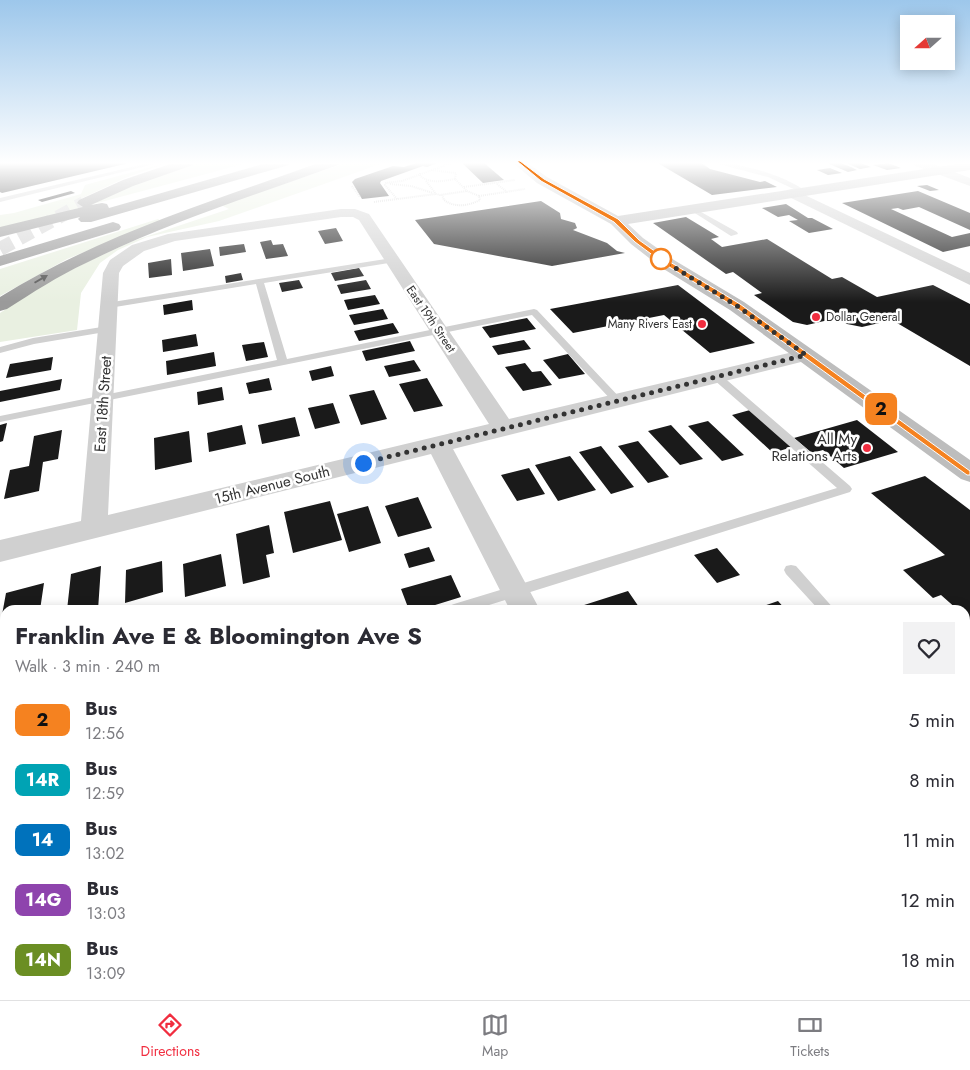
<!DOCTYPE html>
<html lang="en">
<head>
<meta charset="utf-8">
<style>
	:root { --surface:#fff; --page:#f2f2f3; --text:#2b2b33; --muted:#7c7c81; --line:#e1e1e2; --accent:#f12d3f }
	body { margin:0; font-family:Jost,sans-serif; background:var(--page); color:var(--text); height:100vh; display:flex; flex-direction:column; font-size:19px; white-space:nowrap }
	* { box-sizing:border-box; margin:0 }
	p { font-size:16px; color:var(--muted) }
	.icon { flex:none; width:28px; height:28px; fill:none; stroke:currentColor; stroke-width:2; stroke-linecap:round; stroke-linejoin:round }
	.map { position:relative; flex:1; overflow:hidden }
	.sheet { position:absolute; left:0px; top:605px; width:970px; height:395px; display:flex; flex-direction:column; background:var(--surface); border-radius:15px 15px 0 0; box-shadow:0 2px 12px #0003 }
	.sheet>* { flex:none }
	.badge { padding:0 10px; border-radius:8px; font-size:18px; line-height:32px }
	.needle { width:32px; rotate:249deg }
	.controls { position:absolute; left:900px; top:15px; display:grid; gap:10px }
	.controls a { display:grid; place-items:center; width:55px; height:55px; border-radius:0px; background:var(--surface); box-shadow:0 2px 12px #0003; font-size:25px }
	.you { position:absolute; width:25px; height:25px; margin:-12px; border:4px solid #fff; border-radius:50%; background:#1a73e8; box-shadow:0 0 0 8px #1a73e833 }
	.map>.badge { position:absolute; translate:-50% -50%; box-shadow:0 0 0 2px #fff }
	.round { display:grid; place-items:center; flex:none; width:52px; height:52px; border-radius:0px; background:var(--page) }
	.overview { display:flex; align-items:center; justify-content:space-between; height:85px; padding:0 15px }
	h1 { font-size:24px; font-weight:700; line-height:38px }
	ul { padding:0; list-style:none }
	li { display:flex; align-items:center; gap:15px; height:60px; padding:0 15px }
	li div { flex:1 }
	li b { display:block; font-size:19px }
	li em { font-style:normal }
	li .badge { min-width:55px; font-weight:700; text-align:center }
	.tabs { display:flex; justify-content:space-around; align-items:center; height:70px; border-top:1px solid var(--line); background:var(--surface); font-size:14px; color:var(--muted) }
	.tabs a { display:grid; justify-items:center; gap:2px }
	.tabs .active { color:var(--accent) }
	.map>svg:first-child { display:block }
</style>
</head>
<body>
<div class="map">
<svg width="970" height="1000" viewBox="0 0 970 1000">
	<rect width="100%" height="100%" fill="#fff"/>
	<path fill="#e9f0e1" d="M 196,162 L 251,162 L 0,229 L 0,215 L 14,213 L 81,194 L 85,185 L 166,163 L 125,178 L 74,202 L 93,204 L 139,182 Z
		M 349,162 L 386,162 L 219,221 L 147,237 L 118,250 L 100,263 L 81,293 L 77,330 L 0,342 L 0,313 L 45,283 L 91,260 L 133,241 L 229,209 L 221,205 Z
		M 158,219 L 161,221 L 67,259 L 0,296 L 0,269 Z"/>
	<path fill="#1a1a1a" d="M 0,162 L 129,162 L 129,163 L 2,193 L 0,192 Z
		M 419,162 L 440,162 L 427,167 L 423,166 L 381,181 L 380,183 L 389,196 L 362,199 L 352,182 L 355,179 L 393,166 L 404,167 Z
		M 469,162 L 483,162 L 504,180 L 483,183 L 462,163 Z
		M 656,162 L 700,162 L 710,169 L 760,182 L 765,181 L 777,187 L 712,195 Z
		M 838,162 L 851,167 L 857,170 L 848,172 L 827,163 Z
		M 844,162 L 858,162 L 871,167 L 860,169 Z
		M 888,163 L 901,168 L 887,170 L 873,165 Z
		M 830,168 L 842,173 L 828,175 L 817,170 Z
		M 927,185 L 939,190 L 930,191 L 917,186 Z
		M 71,191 L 75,193 L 42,202 L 38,200 Z
		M 918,191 L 970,213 L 970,230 L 919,207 L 903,210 L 898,208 L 891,209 L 952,237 L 970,233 L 970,246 L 943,252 L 842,203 Z
		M 541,201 L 560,213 L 561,219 L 575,223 L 577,228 L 573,230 L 607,243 L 617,251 L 625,253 L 552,266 L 434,244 L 415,220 Z
		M 786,204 L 808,218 L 812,218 L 833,229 L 809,233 L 789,221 L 798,220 L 789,215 L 778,217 L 762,208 Z
		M 686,217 L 719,237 L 711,239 L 722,247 L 767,239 L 832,279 L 842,277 L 877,297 L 933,285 L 970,304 L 970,366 L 892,320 L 862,327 L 847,324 L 837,318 L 807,325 L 793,322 L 754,295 L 762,293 L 733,272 L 726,274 L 653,223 Z
		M 336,228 L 343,241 L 325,244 L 318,231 Z
		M 271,240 L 273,245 L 283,244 L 288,256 L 266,259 L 260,242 Z
		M 244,244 L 246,252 L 220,256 L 219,247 Z
		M 210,249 L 214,266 L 183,271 L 181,253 Z
		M 171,259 L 172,275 L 149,278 L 148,263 Z
		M 359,268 L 364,276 L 335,281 L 331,273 Z
		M 241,273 L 243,280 L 226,283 L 225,276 Z
		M 299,280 L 303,288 L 282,292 L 279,283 Z
		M 366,280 L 371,289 L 341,294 L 337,285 Z
		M 678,285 L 755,343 L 710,353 L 664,315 L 573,333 L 550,309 Z
		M 375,295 L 380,304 L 348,310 L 344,300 Z
		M 192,300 L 193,310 L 164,315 L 163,305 Z
		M 383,309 L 388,319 L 354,325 L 349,315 Z
		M 527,318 L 536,329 L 490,338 L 482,327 Z
		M 393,323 L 399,333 L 359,341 L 354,331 Z
		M 196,334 L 198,346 L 163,352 L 162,340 Z
		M 524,340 L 531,349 L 498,355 L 492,346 Z
		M 410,341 L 415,351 L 366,361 L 362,351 Z
		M 264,342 L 268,357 L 246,361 L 242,345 Z
		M 214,352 L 216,366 L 167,375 L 166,361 Z
		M 568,354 L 585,374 L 559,379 L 543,360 Z
		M 53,357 L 51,370 L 6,378 L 10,364 Z
		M 414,360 L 421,371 L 389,377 L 384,366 Z
		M 525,363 L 532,372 L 541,371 L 552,385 L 523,391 L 505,367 Z
		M 331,366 L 334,376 L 312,381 L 309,371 Z
		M 269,378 L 272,390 L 249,394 L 246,383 Z
		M 427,378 L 443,406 L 414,412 L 399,384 Z
		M 62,379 L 60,390 L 0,402 L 0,391 Z
		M 222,387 L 224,400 L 198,405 L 197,392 Z
		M 374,390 L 387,419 L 361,425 L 349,395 Z
		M 333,403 L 340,423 L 315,429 L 308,408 Z
		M 750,410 L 792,447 L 773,453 L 732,415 Z
		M 295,417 L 300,436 L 262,444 L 258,425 Z
		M 857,420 L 898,452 L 844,468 L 823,450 L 812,453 L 794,438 Z
		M 708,421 L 744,455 L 722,461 L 688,426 Z
		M 7,423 L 3,441 L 0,442 L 0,425 Z
		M 242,425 L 246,444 L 209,452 L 207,433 Z
		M 671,425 L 703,459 L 680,465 L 648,431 Z
		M 62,430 L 58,459 L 43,462 L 39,491 L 4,499 L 10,470 L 29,466 L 34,436 Z
		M 189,431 L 192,462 L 155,470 L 154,438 Z
		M 638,441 L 669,477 L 648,483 L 618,446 Z
		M 601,446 L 634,487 L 611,494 L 579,452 Z
		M 570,456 L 596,490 L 558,501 L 535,465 Z
		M 529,468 L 545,494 L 517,501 L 501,475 Z
		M 925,476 L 970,510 L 970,621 L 965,617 L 965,610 L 958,610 L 941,595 L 933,598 L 903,570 L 945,555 L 871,493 Z
		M 418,497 L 432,528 L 398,537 L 385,506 Z
		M 330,501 L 342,540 L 293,553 L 284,512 Z
		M 368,506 L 381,543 L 349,552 L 337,514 Z
		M 269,525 L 274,553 L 266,555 L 270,577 L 243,584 L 236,534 Z
		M 429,547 L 435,561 L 409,568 L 404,554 Z
		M 717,548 L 740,575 L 717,583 L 694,555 Z
		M 221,554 L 226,586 L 185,597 L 183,564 Z
		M 162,561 L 163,592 L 125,603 L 126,570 Z
		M 101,566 L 98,610 L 67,610 L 71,574 Z
		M 451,575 L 461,597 L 419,610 L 409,610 L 401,589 Z
		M 44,583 L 40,610 L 5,610 L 5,659 L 0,661 L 0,626 L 6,593 Z
		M 628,591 L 641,610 L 583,610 L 581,606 Z
		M 778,601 L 786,610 L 752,610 Z
		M 970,820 L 970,932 L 965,935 L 965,823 Z
		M 809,995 L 916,995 L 919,1000 L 812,1000 Z"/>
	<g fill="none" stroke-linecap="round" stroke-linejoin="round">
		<path stroke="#d6d6d6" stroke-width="14" stroke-dasharray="14 8" stroke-linecap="butt" d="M 0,249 L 84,203"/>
		<path stroke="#d0d0d0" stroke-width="2" stroke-dasharray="1 1" stroke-linecap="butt" d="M 431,170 L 456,173 L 455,179 L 467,191 L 479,196 L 480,200 C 468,206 455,208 444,200 L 442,195
			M 420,173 L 420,176 C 431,184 443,181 455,179
			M 426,181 L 436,194 L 440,195 L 467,191
			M 390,184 L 411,186 L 433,193
			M 497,184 L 507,192
			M 352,186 L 360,197
			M 464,187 L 515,180
			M 479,196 L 525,189
			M 397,199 L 385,185 L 386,183 L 402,181 L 454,162
			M 374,202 L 436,194"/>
		<path stroke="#d0d0d0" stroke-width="5" stroke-dasharray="4 4" stroke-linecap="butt" d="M 787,995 L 790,1000"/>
		<path fill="#d0d0d0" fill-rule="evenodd" d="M 153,162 L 163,162 L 0,202 L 0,198 Z
			M 711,162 C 737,162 785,175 805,191 L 800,192 L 768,177 Z
			M 692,207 L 737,232 L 738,234 L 731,236 L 690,210 L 690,208 Z
			M 392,258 L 395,258 L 395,262 L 264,283 L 287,359 L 534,309 L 537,310 L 623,401 L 622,403 L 614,403 L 532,315 L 0,422 L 0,416 L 277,360 L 256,284 L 109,308 L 106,307 L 106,303 Z
			M 108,326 L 113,329 L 111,331 L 34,344 L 0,353 L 0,347 L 33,338 Z
			M 717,374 L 721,375 L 850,486 L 852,489 L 850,492 L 473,610 L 447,610 L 449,606 L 454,604 L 837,488 L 713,379 L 712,377 Z
			M 791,565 L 796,566 L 835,610 L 819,610 L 786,574 L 784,570 L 786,566 Z
			M 5,741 L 5,757 L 0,759 L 0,743 Z"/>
		<path fill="#d0d0d0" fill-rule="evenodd" d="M 911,162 L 928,162 L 970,178 L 970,186 L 913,165 Z
			M 792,189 L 970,273 L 970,285 L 787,196 L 785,193 L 787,190 Z
			M 341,209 L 355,209 L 369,214 L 509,419 L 806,349 L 813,351 L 816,355 L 813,359 L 453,449 L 540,610 L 510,610 L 431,454 L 0,562 L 0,540 L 81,521 L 103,273 L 110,260 L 132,245 L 168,234 ZM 341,217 L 353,217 L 359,220 L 489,424 L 108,515 L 119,273 L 123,266 L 144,251 L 175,241 Z
			M 970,686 L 970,718 L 965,720 L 965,688 Z
			M 268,995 L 323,995 L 321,1000 L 265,1000 Z
			M 705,995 L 751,995 L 754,1000 L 706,1000 Z"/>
		<path fill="#bdbdbd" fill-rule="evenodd" d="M 512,162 L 526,162 L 547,177 L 618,216 L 970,162 L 970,170 L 628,224 L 643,238 L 674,260 L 744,302 L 970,460 L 970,482 L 961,479 L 730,310 L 662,268 L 631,244 L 611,224 L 537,183 Z"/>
		<path fill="#9a9a9a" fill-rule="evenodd" d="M 176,162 L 194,162 L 193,165 L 133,186 L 91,205 L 102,203 L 107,204 L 109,208 L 270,162 L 290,162 L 289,165 L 91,222 L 81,222 L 78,219 L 80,217 L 0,237 L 0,227 L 83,207 L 77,203 L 79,200 L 123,180 Z
			M 321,162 L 339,162 L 338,165 C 253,196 166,223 86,263 C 58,276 32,293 7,309 L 0,311 L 0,297 C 100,235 211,202 321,162 Z
			M 113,222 L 119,224 L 121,227 L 119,230 L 0,266 L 0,256 Z"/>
	</g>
	<defs><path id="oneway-solid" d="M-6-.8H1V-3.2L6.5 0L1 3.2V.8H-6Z" transform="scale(1.25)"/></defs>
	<use fill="#525252" href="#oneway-solid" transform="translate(41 279) rotate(-30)"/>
	<linearGradient id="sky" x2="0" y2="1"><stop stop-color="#9dc7eb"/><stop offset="0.54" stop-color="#fff"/><stop offset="1" stop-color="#fff" stop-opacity="0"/></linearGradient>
	<rect width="970" height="302" fill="url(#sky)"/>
	<path fill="#f58220" stroke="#fff" d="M 517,161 L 520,161 L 544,179 L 618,219 L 639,240 L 670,262 L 740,304 L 970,471 L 970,475 L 967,475 L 735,307 L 666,265 L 635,242 L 614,222 L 541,181 Z"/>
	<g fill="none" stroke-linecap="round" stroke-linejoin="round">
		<path stroke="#333" stroke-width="5" stroke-dasharray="0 9" d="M 363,463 L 806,355 L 737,306 L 661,259"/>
	</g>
	<circle fill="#fff" stroke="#f58220" stroke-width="2.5" cx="661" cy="259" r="10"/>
	<g fill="#f12d3f" stroke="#fff" stroke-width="2">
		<circle cx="816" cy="317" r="5"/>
		<circle cx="702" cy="324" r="5"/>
		<circle cx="867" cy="448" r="5"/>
	</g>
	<g text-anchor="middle" stroke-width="5" stroke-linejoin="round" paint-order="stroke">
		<g font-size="12" fill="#333" stroke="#fff" text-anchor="start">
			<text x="826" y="321">Dollar General</text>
			<text x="692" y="328" text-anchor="end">Many Rivers East</text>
		</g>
		<g font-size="12" fill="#333" stroke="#fff">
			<text transform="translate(431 319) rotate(56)" y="4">East 19th Street</text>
		</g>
		<g font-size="15" fill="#333" stroke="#fff">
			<text transform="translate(103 404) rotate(-86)" y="5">East 18th Street</text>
			<text transform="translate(272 485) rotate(-14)" y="5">15th Avenue South</text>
		</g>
		<g font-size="15" fill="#333" stroke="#fff" text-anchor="end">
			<text x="857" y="444">All My<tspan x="857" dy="17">Relations Arts</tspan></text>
		</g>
	</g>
</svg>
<div class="controls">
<a><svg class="needle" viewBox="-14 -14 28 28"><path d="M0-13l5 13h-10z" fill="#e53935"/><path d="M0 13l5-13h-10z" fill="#7c7c81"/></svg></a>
</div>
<div class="you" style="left:363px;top:463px"></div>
<b class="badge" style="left:881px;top:409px;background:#f58220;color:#111">2</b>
<section class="sheet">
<div class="overview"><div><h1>Franklin Ave E &amp; Bloomington Ave S</h1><p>Walk · 3 min · 240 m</p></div><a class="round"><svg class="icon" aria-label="heart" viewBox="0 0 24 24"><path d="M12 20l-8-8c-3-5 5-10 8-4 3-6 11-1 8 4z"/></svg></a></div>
<ul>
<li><span class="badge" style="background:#f58220;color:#111">2</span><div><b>Bus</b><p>12:56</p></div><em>5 min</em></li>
<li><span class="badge" style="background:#00a3b4;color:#fff">14R</span><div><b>Bus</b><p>12:59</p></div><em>8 min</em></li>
<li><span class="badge" style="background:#0072bc;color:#fff">14</span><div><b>Bus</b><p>13:02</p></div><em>11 min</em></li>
<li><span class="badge" style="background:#8e44ad;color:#fff">14G</span><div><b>Bus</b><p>13:03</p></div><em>12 min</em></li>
<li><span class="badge" style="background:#6b8e23;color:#fff">14N</span><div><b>Bus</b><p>13:09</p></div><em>18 min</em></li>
</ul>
</section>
</div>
<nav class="tabs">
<a class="active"><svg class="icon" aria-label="directions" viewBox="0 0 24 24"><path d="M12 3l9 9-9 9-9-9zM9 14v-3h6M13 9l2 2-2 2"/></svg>Directions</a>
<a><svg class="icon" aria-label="map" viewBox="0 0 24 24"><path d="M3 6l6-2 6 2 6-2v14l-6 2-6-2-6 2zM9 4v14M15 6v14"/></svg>Map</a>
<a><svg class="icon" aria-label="tickets" viewBox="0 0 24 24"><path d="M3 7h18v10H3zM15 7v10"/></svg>Tickets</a>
</nav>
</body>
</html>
